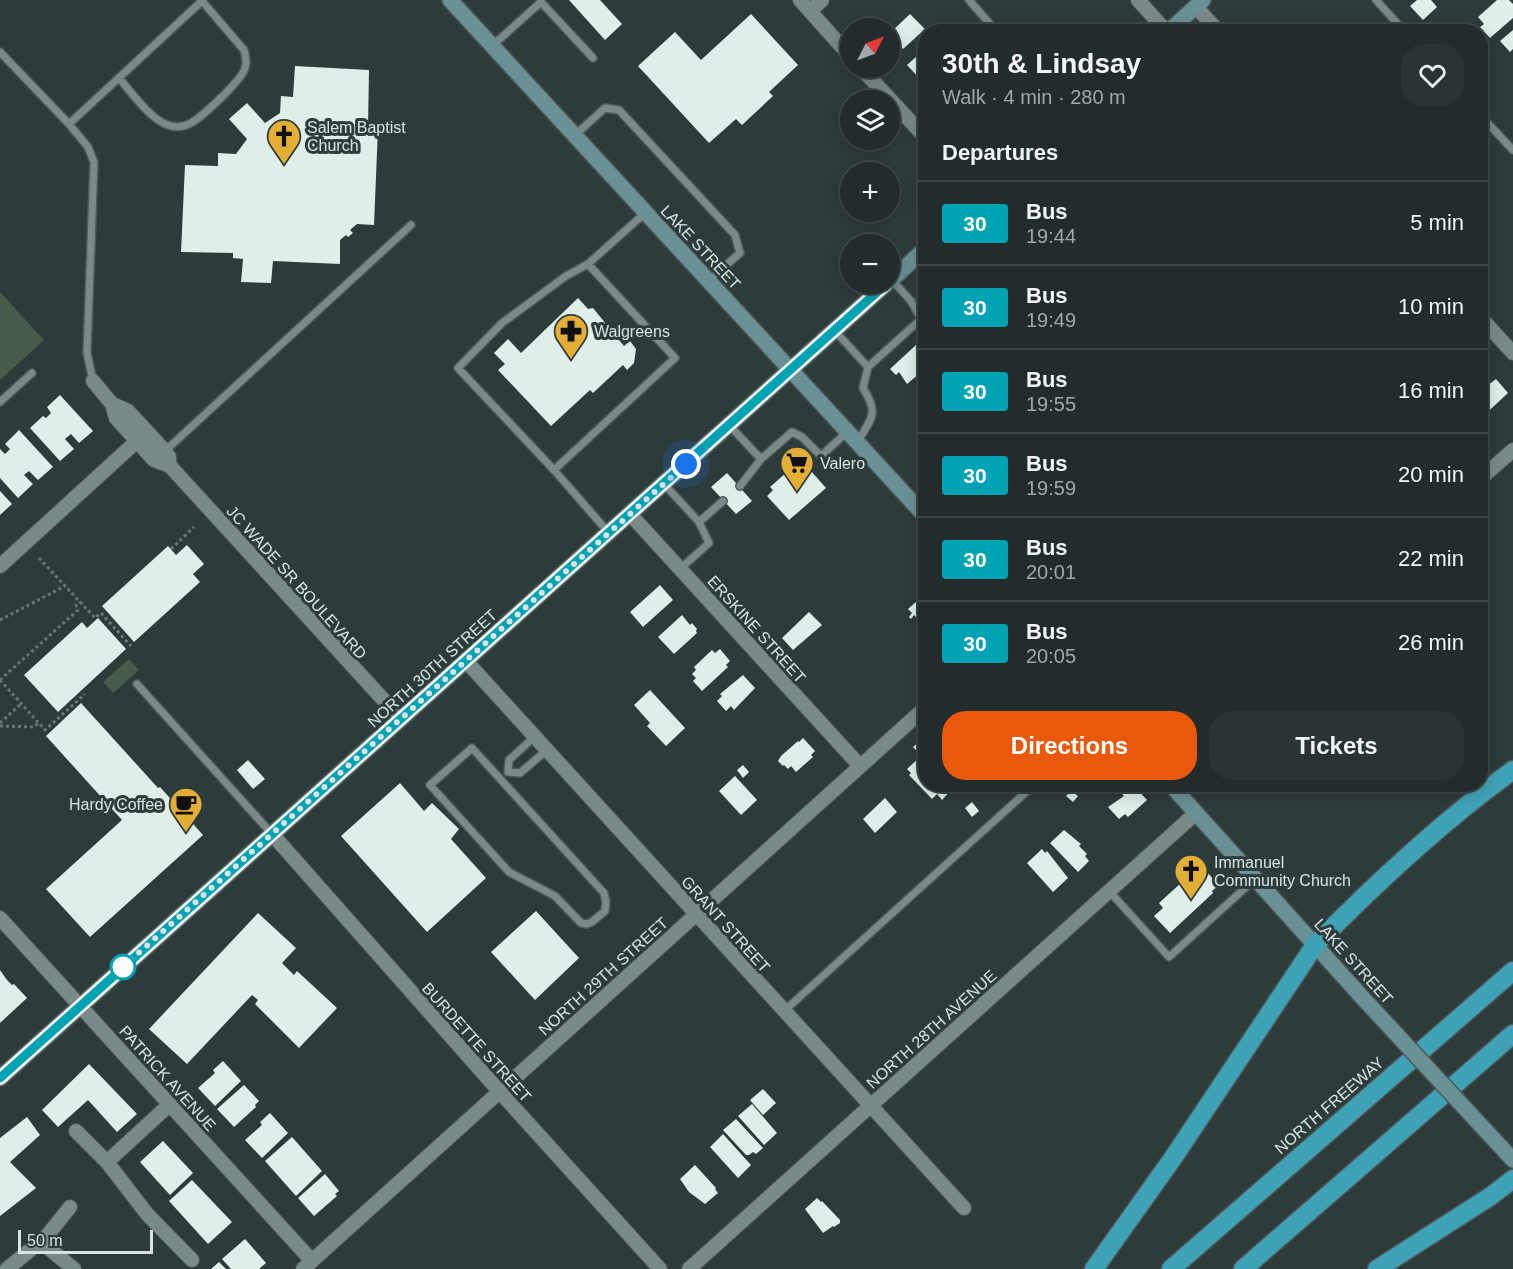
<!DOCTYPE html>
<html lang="en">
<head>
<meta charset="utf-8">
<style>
	:root { --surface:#222c2c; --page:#2a3434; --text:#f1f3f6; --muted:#a2a7a9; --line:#3f4848; --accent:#ea580c }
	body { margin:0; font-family:Arial,sans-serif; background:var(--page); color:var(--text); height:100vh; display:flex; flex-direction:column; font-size:22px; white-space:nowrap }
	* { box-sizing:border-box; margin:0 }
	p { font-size:20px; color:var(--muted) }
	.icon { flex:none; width:33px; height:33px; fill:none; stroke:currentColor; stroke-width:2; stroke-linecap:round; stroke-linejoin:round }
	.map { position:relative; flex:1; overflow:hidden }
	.side { position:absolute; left:918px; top:24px; width:570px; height:768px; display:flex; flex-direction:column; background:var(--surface); border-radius:24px; box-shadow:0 3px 15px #0003,0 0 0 2px var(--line) }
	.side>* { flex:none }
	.badge { padding:0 12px; border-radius:4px; font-size:21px; line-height:39px }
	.needle { width:39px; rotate:48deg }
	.controls { position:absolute; left:840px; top:18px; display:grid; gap:12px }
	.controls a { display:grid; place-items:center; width:60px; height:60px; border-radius:50%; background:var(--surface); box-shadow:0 3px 15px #0003,0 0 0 2px var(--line); font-size:30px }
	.scale { position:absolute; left:18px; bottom:15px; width:135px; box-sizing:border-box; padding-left:6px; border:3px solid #dae2e2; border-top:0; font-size:16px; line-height:21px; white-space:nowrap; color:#dae2e2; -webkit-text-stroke:4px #2d3b3a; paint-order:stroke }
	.you { position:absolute; width:30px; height:30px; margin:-15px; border:4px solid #fff; border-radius:50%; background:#1a73e8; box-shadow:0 0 0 9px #1a73e833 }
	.map>.badge { position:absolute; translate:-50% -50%; box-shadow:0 0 0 3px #fff }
	h2 { padding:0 24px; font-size:22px; line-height:54px }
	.round { display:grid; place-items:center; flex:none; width:63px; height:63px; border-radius:24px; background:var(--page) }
	.headline { display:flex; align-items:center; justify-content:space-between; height:102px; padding:0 24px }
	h1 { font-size:28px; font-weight:800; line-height:45px }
	.button { display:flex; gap:12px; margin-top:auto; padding:12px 24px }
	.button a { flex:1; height:69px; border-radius:24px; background:var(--accent); color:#fff; font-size:24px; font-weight:800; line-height:69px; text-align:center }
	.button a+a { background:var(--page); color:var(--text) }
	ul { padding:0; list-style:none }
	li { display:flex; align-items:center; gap:18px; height:84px; padding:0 24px; border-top:2px solid var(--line) }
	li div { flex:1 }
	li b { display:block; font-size:22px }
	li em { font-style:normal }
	li .badge { min-width:66px; font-weight:700; text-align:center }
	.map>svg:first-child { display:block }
</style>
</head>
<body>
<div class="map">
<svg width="1513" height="1269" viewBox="0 0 1513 1269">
	<rect width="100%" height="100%" fill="#2d3b3a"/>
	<path fill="#485b4b" d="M 0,292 L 44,340 L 0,380 Z
		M 129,659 L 139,670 L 113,693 L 103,682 Z"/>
	<path fill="#dfeee8" d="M 569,0 L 600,0 L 622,24 L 605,40 Z
		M 1417,0 L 1431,0 L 1437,7 L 1423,20 L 1410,6 Z
		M 1497,0 L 1509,0 L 1513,4 L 1513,18 L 1490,38 L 1480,27 L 1484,24 L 1478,17 Z
		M 751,14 L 798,65 L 769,92 L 773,96 L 742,125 L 736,119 L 709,143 L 638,66 L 675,32 L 701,60 Z
		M 910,14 L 925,29 L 903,49 L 901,47 L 897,52 L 890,44 L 890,33 Z
		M 1513,30 L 1513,49 L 1510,52 L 1500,41 Z
		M 926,48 L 926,76 L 920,79 L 907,65 Z
		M 295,66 L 369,70 L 368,128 L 378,128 L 374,225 L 357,224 L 350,230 L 353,233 L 348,237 L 346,235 L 340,240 L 340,264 L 273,261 L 271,283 L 241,282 L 243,259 L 233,258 L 233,253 L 181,252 L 185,165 L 218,166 L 218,153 L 236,154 L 247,139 L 229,119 L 247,103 L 265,123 L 280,113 L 281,96 L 293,97 Z
		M 578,298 L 588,309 L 593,308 L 624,346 L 630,341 L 636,349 L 634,363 L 627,370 L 623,365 L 593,393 L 590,390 L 551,426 L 498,370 L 505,364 L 494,353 L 508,339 L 521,353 Z
		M 916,345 L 926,355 L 923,358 L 926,360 L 926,368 L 907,384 L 899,372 L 896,375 L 890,369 Z
		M 1496,379 L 1508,393 L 1480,419 L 1480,391 Z
		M 60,395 L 93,431 L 79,443 L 71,434 L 65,439 L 74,449 L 60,461 L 30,428 L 43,416 L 46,418 L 51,413 L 47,407 Z
		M 19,430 L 53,467 L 38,480 L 29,471 L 24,475 L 33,484 L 18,498 L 0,478 L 0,449 L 5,454 L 10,449 L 5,444 Z
		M 804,463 L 826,488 L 789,520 L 767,496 L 773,490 L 770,487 L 795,465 L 798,468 Z
		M 727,473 L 752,501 L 736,514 L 711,487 Z
		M 0,491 L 12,504 L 0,515 Z
		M 187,545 L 204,564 L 193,574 L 200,582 L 134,642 L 102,606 L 168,546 L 176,555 Z
		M 660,585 L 673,600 L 643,627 L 630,612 Z
		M 926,593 L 926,619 L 921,623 L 914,615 L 911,619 L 909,617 L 912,613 L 908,609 Z
		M 809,612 L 822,625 L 793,650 L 782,638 Z
		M 682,615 L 690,625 L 692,623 L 697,629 L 696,631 L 697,633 L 674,654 L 658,637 Z
		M 98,618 L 126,649 L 58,712 L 24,675 L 82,622 L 87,628 Z
		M 720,649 L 730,661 L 726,665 L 728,667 L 702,691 L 693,681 L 696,678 L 692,674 L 696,670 L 694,667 L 712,650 L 715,653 Z
		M 743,675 L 755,688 L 734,710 L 731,706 L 726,711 L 717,701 L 722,696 L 720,694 Z
		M 650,690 L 685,728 L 666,746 L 647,726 L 650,723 L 634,705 Z
		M 81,703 L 158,788 L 160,787 L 203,835 L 90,937 L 46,889 L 122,820 L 46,736 Z
		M 803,738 L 815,751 L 811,755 L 813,757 L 796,772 L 791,766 L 788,769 L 784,765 L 783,766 L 778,761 L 781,756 L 798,741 L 799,742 Z
		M 920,741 L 926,748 L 926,784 L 946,784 L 951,790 L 942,800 L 937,794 L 932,799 L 909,775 L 911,773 L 907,769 L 920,757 L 925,760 L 913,747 Z
		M 248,760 L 265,779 L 253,789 L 237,770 Z
		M 743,765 L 749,772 L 743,778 L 737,770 Z
		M 735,776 L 757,800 L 741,815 L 719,791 Z
		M 400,783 L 424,811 L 432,803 L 459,829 L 451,839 L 486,878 L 427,932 L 341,836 Z
		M 1132,784 L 1147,800 L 1128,817 L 1125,814 L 1119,819 L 1108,807 L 1124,796 L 1122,794 Z
		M 1071,791 L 1078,796 L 1073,802 L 1066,796 Z
		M 885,798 L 897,812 L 875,833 L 863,819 Z
		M 972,802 L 979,811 L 972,817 L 965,808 Z
		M 1064,830 L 1081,844 L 1079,846 L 1087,854 L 1085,856 L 1089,861 L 1078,872 L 1050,843 Z
		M 1042,849 L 1045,853 L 1047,851 L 1068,878 L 1053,892 L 1027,863 Z
		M 1198,863 L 1219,885 L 1212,891 L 1213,893 L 1170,933 L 1154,916 L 1163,908 L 1159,903 L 1192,873 L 1190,870 Z
		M 536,911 L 579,958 L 535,1000 L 491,952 Z
		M 258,913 L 296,948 L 282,963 L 294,975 L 297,971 L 337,1008 L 299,1048 L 255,1004 L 258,1000 L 252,995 L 187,1064 L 149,1029 Z
		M 0,970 L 7,980 L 12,985 L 14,984 L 27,998 L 0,1023 Z
		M 223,1061 L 241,1081 L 215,1106 L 198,1088 L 215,1073 L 213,1070 Z
		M 89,1064 L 137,1114 L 117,1132 L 88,1100 L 58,1127 L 42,1110 Z
		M 244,1085 L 259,1101 L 255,1105 L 256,1107 L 234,1127 L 217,1109 Z
		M 763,1089 L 776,1103 L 763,1115 L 750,1100 Z
		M 752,1104 L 777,1133 L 764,1145 L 738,1116 Z
		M 270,1113 L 288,1133 L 262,1158 L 245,1140 L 262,1125 L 260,1122 Z
		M 27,1117 L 40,1135 L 10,1162 L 36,1188 L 0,1216 L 0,1138 Z
		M 736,1119 L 763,1148 L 756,1154 L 753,1152 L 749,1155 L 746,1155 L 723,1130 Z
		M 723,1134 L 751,1165 L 738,1178 L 710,1147 Z
		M 292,1137 L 322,1171 L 296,1196 L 265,1161 Z
		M 163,1141 L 193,1173 L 170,1195 L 140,1162 Z
		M 695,1165 L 716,1188 L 715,1189 L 718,1193 L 705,1204 L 689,1192 L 680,1179 Z
		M 325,1174 L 339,1191 L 335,1194 L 337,1196 L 314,1216 L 298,1198 Z
		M 192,1180 L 232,1222 L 208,1244 L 169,1201 Z
		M 817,1198 L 821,1202 L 822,1201 L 840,1220 L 840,1223 L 834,1227 L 833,1226 L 823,1233 L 805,1209 Z
		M 245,1239 L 266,1263 L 259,1269 L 231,1269 L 222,1259 Z
		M 219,1262 L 226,1269 L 211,1269 Z"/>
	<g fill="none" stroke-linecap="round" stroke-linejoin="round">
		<defs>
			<path id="service" d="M 969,0 L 997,32
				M 1376,0 L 1405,32
				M 492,46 L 541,2 L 593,58
				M 0,52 L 69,124
				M 119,78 C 131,92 151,120 168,125 C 176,128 184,127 191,123 C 203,116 242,80 245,68 C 247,61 246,56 244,50 L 202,1
				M 1480,115 L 1513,150
				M 574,136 L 605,108 L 619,110 L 735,235 L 740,253 L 709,280
				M 588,264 L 675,358 L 554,470 L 458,368 L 502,323 L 566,276 L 588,264 L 645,213
				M 835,331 L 868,367
				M 93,381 L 87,353 L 94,162 L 88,147 L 69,124 L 203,0
				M 0,402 L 32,373
				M 729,425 L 761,459 L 740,486
				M 857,443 C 871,418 880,415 863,388 L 868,367 L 921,319 L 911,301 L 891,279
				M 165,451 L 411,225
				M 761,459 L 792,432 L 802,437 L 821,456 L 847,432
				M 554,470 L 609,533
				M 664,484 L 699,522 L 723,501
				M 680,569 L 709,543 L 699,522
				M 137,684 L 272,834
				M 534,737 L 509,760 L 508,772 L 520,773 L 547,750
				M 472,748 L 604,893 L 606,902 L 605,911 L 592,922 L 587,924 L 581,923 L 555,896 L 509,872 L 430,785 Z
				M 1109,891 L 1169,957 L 1255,879
				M 783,1012 L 1035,784"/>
			<path id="minor" d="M 800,0 L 850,56
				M 1138,0 L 1167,32
				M 1196,7 L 1219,32
				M 810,11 L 822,0
				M 861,68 L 926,138
				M 1480,317 L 1513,353
				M 93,381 L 112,404 L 128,411 L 165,451 L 169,457 L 170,466
				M 112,404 L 116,418 L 154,460 L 170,466 L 401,719
				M 1480,479 L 1513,450
				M 630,514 L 860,766
				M 0,566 L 137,441
				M 466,661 L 964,1208
				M 272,834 L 499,1091 L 660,1269
				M 0,918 L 312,1261
				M 76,1131 L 107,1162 L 147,1214 L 192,1260
				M 107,1162 L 169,1105
				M 41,1242 L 74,1269
				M 7,1269 L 46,1237 L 70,1207
				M 303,1269 L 926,707
				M 689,1269 L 1196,813"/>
			<path id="secondary" d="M 450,0 L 926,517
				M 1168,32 L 1203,0
				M 890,281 L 926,248
				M 1170,784 L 1361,996
				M 0,1078 L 886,284
				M 1487,1132 L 1513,1160"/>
			<path id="motorway" d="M 1094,1269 L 1173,1158 L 1315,945 C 1377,882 1441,822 1513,770
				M 1171,1269 L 1513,971
				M 1243,1269 L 1513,1034
				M 1377,1269 L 1491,1196 L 1513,1179"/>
		</defs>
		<use href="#service" stroke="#4c5857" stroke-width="10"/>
		<use href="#minor" stroke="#4c5857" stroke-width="16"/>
		<use href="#secondary" stroke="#4c5857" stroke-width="18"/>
		<use href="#motorway" stroke="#4c5857" stroke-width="21"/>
		<path stroke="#6b7776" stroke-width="3" stroke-dasharray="3 3" stroke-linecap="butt" d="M 171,549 L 194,527
			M 39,558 L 95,618 L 101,613 L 131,646
			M 0,620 L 65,586
			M 0,680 L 45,730 L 85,694
			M 0,680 L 78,610 L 76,605 L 79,602
			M 0,723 L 21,704
			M 0,726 L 34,727 L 38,723"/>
		<use href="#service" stroke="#7a8a89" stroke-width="7"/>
		<use href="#minor" stroke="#7a8a89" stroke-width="14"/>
		<use href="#secondary" stroke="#699196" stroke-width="15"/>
		<use href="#motorway" stroke="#40a2b6" stroke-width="18"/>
		<defs>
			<path id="secondary-bridge" d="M 1361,996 L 1487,1132"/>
		</defs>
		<use href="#secondary-bridge" stroke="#4c5857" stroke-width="18" stroke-linecap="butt"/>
		<use href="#secondary-bridge" stroke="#699196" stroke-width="15"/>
	</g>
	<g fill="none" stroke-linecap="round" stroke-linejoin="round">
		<defs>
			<path id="line" d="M 0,1078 L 886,284"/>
		</defs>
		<use href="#line" stroke="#fff" stroke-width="14"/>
		<use href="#line" stroke="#00a3b4" stroke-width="9"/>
		<path stroke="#dae2e2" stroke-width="6" stroke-dasharray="0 10.8" d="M 123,967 L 686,464"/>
	</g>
	<defs>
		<symbol id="church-pin" viewBox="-11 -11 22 30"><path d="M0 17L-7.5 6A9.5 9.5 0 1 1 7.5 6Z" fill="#e3ae35" stroke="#2d3b3a"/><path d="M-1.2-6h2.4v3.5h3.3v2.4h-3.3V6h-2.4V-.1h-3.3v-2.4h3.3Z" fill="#111"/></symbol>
		<symbol id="pharmacy-pin" viewBox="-11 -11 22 30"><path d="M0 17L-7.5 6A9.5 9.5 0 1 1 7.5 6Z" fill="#e3ae35" stroke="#2d3b3a"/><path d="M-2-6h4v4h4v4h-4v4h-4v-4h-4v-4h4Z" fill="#111"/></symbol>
		<symbol id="supermarket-pin" viewBox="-11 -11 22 30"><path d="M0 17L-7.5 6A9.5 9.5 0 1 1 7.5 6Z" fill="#e3ae35" stroke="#2d3b3a"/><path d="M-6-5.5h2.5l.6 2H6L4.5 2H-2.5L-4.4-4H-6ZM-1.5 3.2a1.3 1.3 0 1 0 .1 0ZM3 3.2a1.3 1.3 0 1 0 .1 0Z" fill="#111"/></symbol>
		<symbol id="cafe-pin" viewBox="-11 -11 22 30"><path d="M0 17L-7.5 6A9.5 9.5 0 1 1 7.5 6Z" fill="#e3ae35" stroke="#2d3b3a"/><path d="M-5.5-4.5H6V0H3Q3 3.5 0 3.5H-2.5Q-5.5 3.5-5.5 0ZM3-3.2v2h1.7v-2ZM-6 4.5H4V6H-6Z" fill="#111"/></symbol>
	</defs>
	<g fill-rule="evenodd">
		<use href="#church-pin" x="265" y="117" width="38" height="52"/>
		<use href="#pharmacy-pin" x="552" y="312" width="38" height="52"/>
		<use href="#supermarket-pin" x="778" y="444" width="38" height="52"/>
		<use href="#cafe-pin" x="167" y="785" width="38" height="52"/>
		<use href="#church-pin" x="1172" y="852" width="38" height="52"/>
	</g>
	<circle fill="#fff" stroke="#00a3b4" stroke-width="3" cx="123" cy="967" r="12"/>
	<g text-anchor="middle" stroke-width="6" stroke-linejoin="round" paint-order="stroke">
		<g font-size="16" fill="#dae2e2" stroke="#2d3b3a" text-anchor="start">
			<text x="307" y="133">Salem Baptist<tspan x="307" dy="18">Church</tspan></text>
			<text x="594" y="337">Walgreens</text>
			<text x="820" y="469">Valero</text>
			<text x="163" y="810" text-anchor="end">Hardy Coffee</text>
			<text x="1214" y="868">Immanuel<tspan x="1214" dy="18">Community Church</tspan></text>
		</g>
		<g font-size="16" fill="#dae2e2" stroke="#2d3b3a">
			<text transform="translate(701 247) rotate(47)" y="6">LAKE STREET</text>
			<text transform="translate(297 582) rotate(48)" y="6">JC WADE SR BOULEVARD</text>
			<text transform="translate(757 629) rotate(48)" y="6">ERSKINE STREET</text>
			<text transform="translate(432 668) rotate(-42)" y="6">NORTH 30TH STREET</text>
			<text transform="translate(726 924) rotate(48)" y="6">GRANT STREET</text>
			<text transform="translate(1354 961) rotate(48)" y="6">LAKE STREET</text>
			<text transform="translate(603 976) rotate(-42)" y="6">NORTH 29TH STREET</text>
			<text transform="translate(931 1029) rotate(-42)" y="6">NORTH 28TH AVENUE</text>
			<text transform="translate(477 1042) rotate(48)" y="6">BURDETTE STREET</text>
			<text transform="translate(168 1078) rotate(48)" y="6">PATRICK AVENUE</text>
			<text transform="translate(1329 1105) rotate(-41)" y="6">NORTH FREEWAY</text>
		</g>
	</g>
</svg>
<div class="controls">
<a><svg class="needle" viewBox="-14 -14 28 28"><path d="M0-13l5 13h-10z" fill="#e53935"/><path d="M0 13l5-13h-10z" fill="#a2a7a9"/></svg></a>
<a><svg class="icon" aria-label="layers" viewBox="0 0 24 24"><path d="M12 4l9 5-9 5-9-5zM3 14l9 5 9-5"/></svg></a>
<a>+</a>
<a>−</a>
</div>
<div class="scale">50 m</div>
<div class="you" style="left:686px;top:464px"></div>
<section class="side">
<div class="headline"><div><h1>30th &amp; Lindsay</h1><p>Walk · 4 min · 280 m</p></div><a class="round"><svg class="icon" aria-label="heart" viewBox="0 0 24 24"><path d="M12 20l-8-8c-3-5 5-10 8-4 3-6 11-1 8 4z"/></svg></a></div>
<h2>Departures</h2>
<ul>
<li><span class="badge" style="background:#00a3b4;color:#fff">30</span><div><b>Bus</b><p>19:44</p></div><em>5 min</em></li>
<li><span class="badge" style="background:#00a3b4;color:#fff">30</span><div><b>Bus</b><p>19:49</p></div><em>10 min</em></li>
<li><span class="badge" style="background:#00a3b4;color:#fff">30</span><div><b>Bus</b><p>19:55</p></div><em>16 min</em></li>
<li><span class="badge" style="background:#00a3b4;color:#fff">30</span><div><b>Bus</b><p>19:59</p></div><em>20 min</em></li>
<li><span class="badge" style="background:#00a3b4;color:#fff">30</span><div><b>Bus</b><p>20:01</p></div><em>22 min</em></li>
<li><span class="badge" style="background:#00a3b4;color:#fff">30</span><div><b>Bus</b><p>20:05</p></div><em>26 min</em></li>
</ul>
<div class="button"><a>Directions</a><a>Tickets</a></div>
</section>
</div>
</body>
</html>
